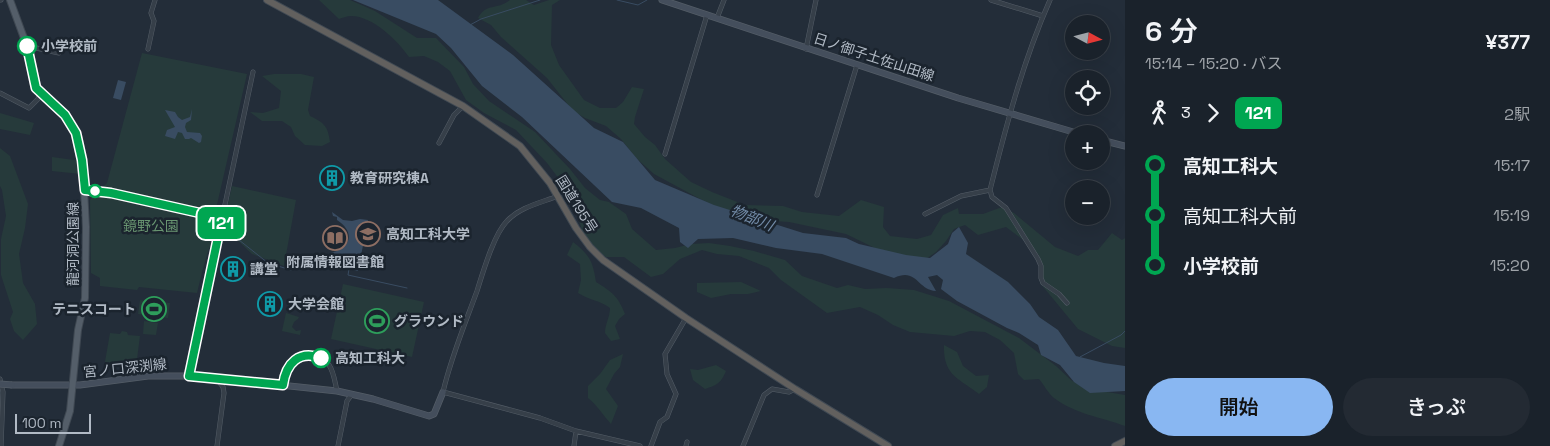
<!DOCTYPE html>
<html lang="ja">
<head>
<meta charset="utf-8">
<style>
	:root { --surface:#1a222b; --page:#232a33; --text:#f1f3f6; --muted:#9fa4a9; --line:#383f47; --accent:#89b7f2 }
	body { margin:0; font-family:"Space Grotesk","Noto Sans JP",sans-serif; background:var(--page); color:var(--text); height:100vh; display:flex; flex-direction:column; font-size:19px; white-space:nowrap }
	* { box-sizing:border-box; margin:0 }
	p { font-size:16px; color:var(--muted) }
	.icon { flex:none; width:28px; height:28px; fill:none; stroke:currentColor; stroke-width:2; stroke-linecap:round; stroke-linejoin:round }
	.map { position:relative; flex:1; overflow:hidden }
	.details { display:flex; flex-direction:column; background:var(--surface); width:425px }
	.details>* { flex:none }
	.badge { padding:0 10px; border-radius:8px; font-size:18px; line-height:32px }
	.needle { width:32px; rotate:97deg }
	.buttons { position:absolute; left:1065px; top:15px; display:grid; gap:10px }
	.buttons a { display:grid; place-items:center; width:45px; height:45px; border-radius:50%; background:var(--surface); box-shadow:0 5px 20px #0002,0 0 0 1px var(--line); font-size:25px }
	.scale { position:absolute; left:15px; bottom:12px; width:76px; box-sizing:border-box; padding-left:5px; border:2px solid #b1bac5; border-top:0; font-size:14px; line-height:18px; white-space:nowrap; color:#b1bac5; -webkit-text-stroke:4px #1b242e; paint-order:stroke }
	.map>.badge { position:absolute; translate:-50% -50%; box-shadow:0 0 0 2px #fff }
	.legs { display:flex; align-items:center; gap:8px; height:55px; padding:0 20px; font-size:16px }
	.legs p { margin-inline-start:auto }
	.headline { display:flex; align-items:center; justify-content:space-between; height:85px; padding:0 20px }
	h1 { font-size:28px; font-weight:600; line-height:38px }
	.cta { display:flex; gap:10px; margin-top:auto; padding:10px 20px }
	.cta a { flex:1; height:58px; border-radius:30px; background:var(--accent); color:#111; font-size:20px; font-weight:600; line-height:58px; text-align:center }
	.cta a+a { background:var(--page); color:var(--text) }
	ul { padding:0 20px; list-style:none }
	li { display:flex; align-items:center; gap:18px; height:50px; font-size:19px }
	li i { display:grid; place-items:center; width:8px; height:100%; margin:0 6px; background:currentColor }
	li i::after { content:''; width:12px; height:12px; margin:-6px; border:4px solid; border-radius:50%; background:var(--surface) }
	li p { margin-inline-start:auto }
	li:first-child i { background:linear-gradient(#0000 50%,currentColor 0) }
	li:last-child i { background:linear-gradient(currentColor 50%,#0000 0) }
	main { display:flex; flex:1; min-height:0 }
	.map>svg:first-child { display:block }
</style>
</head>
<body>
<main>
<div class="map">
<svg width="1125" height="446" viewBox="0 0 1125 446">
	<rect width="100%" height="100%" fill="#232d39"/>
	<path fill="#263a3b" d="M 319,0 L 350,0 L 375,11 L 417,38 L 436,38 L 464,67 L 473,84 L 489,101 L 535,132 L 570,169 L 585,188 L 600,200 L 609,202 L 626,214 L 632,229 L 656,250 L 675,248 L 691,244 L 709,243 L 730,246 L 754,251 L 785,260 L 802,276 L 837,288 L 848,285 L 865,289 L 887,288 L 914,290 L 949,301 L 1019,338 L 1056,366 L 1071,380 L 1084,388 L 1125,395 L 1125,426 C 1101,417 1075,414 1054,398 C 1048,393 1044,385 1039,379 L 1024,380 L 1018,374 L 1014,353 L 1000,340 L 985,332 L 970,331 L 954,336 L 910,332 L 893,325 L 878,315 L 860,307 L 827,313 L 781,280 L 769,268 L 739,256 L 717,254 L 702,250 L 680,259 L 663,274 L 651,277 L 624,257 L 606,257 L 592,247 L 582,231 L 577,213 L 568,191 L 547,163 L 516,130 L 484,113 L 466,100 L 450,71 L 438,62 L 424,56 L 409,57 C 398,41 373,16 351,16 C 347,16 342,18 339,19 Z
		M 510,0 L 526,0 L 534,5 L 549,0 L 560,0 L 552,5 L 551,45 L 559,65 L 584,100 L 600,108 L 616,108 L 623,102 L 632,87 L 644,89 L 635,117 L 634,124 L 645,137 L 655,145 L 665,159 L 691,182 L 712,192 L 745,205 L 783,206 L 802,212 L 839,216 L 861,200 L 884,207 L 883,227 L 890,236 L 917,239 L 931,235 L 943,215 L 958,208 L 959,214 L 983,214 L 1002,207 L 1014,213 L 1055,247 L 1078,256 L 1088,250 L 1098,250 L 1112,233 L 1122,240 L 1125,238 L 1125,348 L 1112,346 L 1078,329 L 1040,283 L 1039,255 L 1022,239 L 1006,227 L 978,235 L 965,225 L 954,229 L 946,241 L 936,252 L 923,261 L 883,252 L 846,234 L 789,222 L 745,219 L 702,200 L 654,174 L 636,158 L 621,139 L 606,126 L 585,118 L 573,111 L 547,78 L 501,37 L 491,25 L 478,18 C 487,2 496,11 510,0 Z
		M 142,53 L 247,74 L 213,222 L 220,226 C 207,247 203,269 197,293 L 139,287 L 137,290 L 100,286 L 100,278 L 91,273 L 90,200 L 107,183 Z
		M 274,74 L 301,74 L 314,77 L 308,110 L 310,116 C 325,123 328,127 330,142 L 322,146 L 305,145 L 295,136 L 291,127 L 282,121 L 262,121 L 250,112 L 263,113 L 279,108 L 281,91 L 262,76 Z
		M 0,113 L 34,123 L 30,135 L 0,129 Z
		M 0,148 L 10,156 L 28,204 L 25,228 L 19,254 L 23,283 L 35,304 L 37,324 L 23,340 L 14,331 L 10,319 L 13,312 L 1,275 L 1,239 L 6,216 L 2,190 L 0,186 Z
		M 52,157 L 81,161 L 81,174 L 52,171 Z
		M 232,186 L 296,200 L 284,266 L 252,254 L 232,235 L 225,218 Z
		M 573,242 C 590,255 593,262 596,282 C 612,292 618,296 625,314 L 619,319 L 615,326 L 620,339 L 611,341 L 605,333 C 605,324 610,317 610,308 C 599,300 589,300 578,293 L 581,280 L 580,264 L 567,255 Z
		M 741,282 L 761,291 L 748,294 L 731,294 L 711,298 L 697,292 L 697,283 Z
		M 343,284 L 424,302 L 412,357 L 331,339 Z
		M 140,300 L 170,303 L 168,318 L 138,314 Z
		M 286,313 L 299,317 L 298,319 L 294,322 L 292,327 L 296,331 L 301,330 L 300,335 L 282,331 Z
		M 144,321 L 158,323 L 156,335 L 143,334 Z
		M 122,331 L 127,332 L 128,335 L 140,336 L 136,367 L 124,366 L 123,368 L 118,367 L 117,364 L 105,362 L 110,333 L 120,334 Z
		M 944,345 L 957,352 L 963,366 L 976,376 L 989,375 L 987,387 L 979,394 C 959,378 943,376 944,345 Z
		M 623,354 L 620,367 L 614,374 L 606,389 L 618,406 L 611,424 C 603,415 597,405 588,398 L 588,386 L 600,374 L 610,360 Z
		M 716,365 L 726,371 C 721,383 717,385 705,389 L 693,380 L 690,369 L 698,370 Z"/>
	<path fill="#394c62" d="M 353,0 L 438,0 L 513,55 L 594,128 L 623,142 L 655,180 L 714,205 L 803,233 L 846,238 L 859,244 L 906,255 L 930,258 L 948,244 L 952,233 L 959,227 L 968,243 L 966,254 L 1008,282 L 1030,304 L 1039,317 L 1058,330 L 1076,356 L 1104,363 L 1125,366 L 1125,391 L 1090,393 L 1074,382 L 1060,365 L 1041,355 L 1038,345 L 1019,333 L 1007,328 L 957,301 L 941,289 L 943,280 L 937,275 L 928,277 L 936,291 C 917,290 917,267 894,278 L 822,254 L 776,248 L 733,238 L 698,239 L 688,248 L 680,242 L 679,228 L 641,208 L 612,202 L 522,117 L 482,86 L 451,48 L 436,34 Z
		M 118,80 L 126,82 L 121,100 L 113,98 Z
		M 192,109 L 191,120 L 186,123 L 185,127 L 187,132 L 200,133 L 202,136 L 201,142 L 199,143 L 191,138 L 189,139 L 185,139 L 182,133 L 178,132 L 175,139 L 165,136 L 167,130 L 175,127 L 165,110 L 175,112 L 178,117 L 182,120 L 190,117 Z
		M 332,212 L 343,220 L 352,221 L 360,219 L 368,220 L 358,271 L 322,264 L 326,257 L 328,257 L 329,253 C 351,250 356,232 337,220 L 337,217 L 333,216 Z"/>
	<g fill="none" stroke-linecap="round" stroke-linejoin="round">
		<path stroke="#394c62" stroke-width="1" d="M 617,0 L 638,5 L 647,0
			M 470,25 L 481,19 L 540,0
			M 234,236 L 268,263 L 291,270
			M 349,269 L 348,275 L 407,288
			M 1080,357 L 1121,335 L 1125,331"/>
		<defs>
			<path id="minor" d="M 0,0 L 1,0
				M 991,0 L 1043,16
				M 1050,0 C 1023,61 1006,126 990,190 L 992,197 L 1006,208 L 1038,259 L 1041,266 L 1041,278 L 1043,283 L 1059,294 L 1067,303
				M 717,18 L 724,0
				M 27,46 L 59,53
				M 148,49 L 154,21 L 151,13 L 155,0
				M 806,49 L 816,0
				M 0,93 L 29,108 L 38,99 L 40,93
				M 439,143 L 454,115 L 463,106
				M 665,154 L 707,15
				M 85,190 L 111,193 L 222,218
				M 817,195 L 857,65
				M 558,196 C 540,203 520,207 507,221 C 494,234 483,272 477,291 C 465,324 451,357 443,392 L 540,418 L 576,431 L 640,446
				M 925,214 L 961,196 L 990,190
				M 189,375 L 253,72
				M 0,379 L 3,392 L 1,446
				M 217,379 L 223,387 L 224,393 L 217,446
				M 283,385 C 284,378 285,372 289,366 C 298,352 319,352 329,365 C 334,372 335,383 337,391
				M 338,446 L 347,401 L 352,394
				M 574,446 L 576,431
				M 651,446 L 660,422 L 667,417 L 676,394 L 667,374 L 665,354 L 686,318
				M 686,446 L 687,442
				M 743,446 L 764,395 L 772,389 L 789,392 L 795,389"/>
			<path id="secondary" d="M 662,0 L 958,98 L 1080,134
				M 1101,140 L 1125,146
				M 12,385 L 80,385 L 148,376 L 196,376 L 337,391 L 373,399 L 429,416 L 434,414 L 443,392"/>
			<path id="primary" d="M 10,0 L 28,49 L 36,88 L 65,115 L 74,128 L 77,137 L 83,170 L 86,227 L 85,298 L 78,330 L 70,411 L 59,446"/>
			<path id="trunk" d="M 267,0 L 463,106 L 520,146 L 550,183 L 576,228 L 590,247 L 603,260 L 686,318 L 795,389 L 888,446
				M 1115,446 L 1125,441"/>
		</defs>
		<use href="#minor" stroke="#545d67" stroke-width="5"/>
		<use href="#secondary" stroke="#545d67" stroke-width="7"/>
		<use href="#primary" stroke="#3f4852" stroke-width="8"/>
		<use href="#trunk" stroke="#414a54" stroke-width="8"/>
		<use href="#minor" stroke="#363f49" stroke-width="4"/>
		<use href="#secondary" stroke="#444e5c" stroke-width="5.5"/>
		<use href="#primary" stroke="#545e69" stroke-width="6"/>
		<use href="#trunk" stroke="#62605e" stroke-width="6"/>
		<defs>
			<path id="secondary-bridge" d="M 0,384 L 12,385"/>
		</defs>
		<use href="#secondary-bridge" stroke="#545d67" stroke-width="7" stroke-linecap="butt"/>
		<use href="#secondary-bridge" stroke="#444e5c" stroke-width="5.5"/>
	</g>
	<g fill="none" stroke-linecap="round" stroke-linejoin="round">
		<defs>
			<path id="line-1" d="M 27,46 L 36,88 L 65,115 L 76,133 L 82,160 L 85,190 L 111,193 L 222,218 L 189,376 L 283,385 C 286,363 299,350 321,358"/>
		</defs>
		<use href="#line-1" stroke="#fff" stroke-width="11"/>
		<use href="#line-1" stroke="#00a651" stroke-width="8"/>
	</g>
	<defs>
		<symbol id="building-ring" viewBox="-11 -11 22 22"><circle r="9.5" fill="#1b242e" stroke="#0f9aa8" stroke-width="1.5"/><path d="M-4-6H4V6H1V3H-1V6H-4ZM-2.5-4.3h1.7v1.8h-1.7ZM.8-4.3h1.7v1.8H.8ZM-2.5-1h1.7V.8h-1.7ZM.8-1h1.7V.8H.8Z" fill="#0f9aa8"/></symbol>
		<symbol id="university-ring" viewBox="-11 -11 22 22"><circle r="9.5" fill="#1b242e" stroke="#8d6e63" stroke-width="1.5"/><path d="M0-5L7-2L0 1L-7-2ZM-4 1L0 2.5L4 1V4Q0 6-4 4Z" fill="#8d6e63"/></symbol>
		<symbol id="library-ring" viewBox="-11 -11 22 22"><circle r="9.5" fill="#1b242e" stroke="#8d6e63" stroke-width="1.5"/><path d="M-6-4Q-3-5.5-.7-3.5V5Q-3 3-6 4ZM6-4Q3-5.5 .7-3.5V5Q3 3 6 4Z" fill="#8d6e63"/></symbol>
		<symbol id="stadium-ring" viewBox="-11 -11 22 22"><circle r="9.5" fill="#1b242e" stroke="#2e9e5b" stroke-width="1.5"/><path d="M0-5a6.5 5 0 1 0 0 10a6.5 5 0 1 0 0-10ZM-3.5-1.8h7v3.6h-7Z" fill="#2e9e5b"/></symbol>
	</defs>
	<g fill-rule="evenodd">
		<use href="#building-ring" x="318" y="164" width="28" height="28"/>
		<use href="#university-ring" x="354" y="220" width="28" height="28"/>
		<use href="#library-ring" x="321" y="224" width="28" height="28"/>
		<use href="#building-ring" x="219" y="255" width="28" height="28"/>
		<use href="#building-ring" x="256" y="290" width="28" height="28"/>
		<use href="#stadium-ring" x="140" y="295" width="28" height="28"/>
		<use href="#stadium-ring" x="363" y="307" width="28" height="28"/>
	</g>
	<g fill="#fff" stroke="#00a651" stroke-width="2.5">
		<circle cx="27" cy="46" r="9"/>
		<circle cx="95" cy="191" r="6"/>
		<circle cx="321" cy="358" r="9"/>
	</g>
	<g text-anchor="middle" stroke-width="5" stroke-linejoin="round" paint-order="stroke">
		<g font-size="14" font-weight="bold" fill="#b1bac5" stroke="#1b242e" text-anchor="start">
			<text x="41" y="51">小学校前</text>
			<text x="335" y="363">高知工科大</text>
		</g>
		<g font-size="14" fill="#b1bac5" stroke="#1b242e">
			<text transform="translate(874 57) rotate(18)" y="5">日ノ御子土佐山田線</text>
			<text transform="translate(577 204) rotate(58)" y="5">国道195号</text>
			<text transform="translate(73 244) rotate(-90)" y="5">龍河洞公園線</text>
			<text transform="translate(125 368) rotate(-6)" y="5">宮ノ口深渕線</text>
		</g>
		<g font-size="14" font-weight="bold" fill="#b1bac5" stroke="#1b242e" text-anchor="start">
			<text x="350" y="183">教育研究棟A</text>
			<text x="386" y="239">高知工科大学</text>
			<text x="335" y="267" text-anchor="middle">附属情報図書館</text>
			<text x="250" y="274">講堂</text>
			<text x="288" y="309">大学会館</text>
			<text x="136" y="314" text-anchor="end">テニスコート</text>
			<text x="394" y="326">グラウンド</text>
		</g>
		<g font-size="14" fill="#699571" stroke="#1b242e">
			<text x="151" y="231">鏡野公園</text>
		</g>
		<g font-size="15" font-style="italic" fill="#738ca8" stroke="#1b242e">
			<text transform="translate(752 218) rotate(22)" y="5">物部川</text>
		</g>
	</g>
</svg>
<div class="buttons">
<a><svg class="needle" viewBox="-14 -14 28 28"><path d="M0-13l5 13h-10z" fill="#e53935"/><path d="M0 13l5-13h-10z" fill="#9fa4a9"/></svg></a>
<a><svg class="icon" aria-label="locate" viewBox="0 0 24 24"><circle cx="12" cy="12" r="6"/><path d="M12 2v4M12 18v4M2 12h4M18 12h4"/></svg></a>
<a>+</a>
<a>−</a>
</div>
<div class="scale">100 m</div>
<b class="badge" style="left:221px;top:223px;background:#00a651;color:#fff">121</b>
</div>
<section class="details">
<div class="headline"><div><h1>6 分</h1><p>15:14 – 15:20 · バス</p></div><b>¥377</b></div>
<div class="legs"><svg class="icon" aria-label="walk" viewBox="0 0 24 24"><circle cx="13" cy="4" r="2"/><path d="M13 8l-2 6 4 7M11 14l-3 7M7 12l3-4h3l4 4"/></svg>3<svg class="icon" aria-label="forward" viewBox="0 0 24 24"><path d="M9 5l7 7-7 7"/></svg><b class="badge" style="background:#00a651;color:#fff">121</b><p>2駅</p></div>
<ul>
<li><i style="color:#00a651"></i><b>高知工科大</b><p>15:17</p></li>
<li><i style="color:#00a651"></i><span>高知工科大前</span><p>15:19</p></li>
<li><i style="color:#00a651"></i><b>小学校前</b><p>15:20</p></li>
</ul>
<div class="cta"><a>開始</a><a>きっぷ</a></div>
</section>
</main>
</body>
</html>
